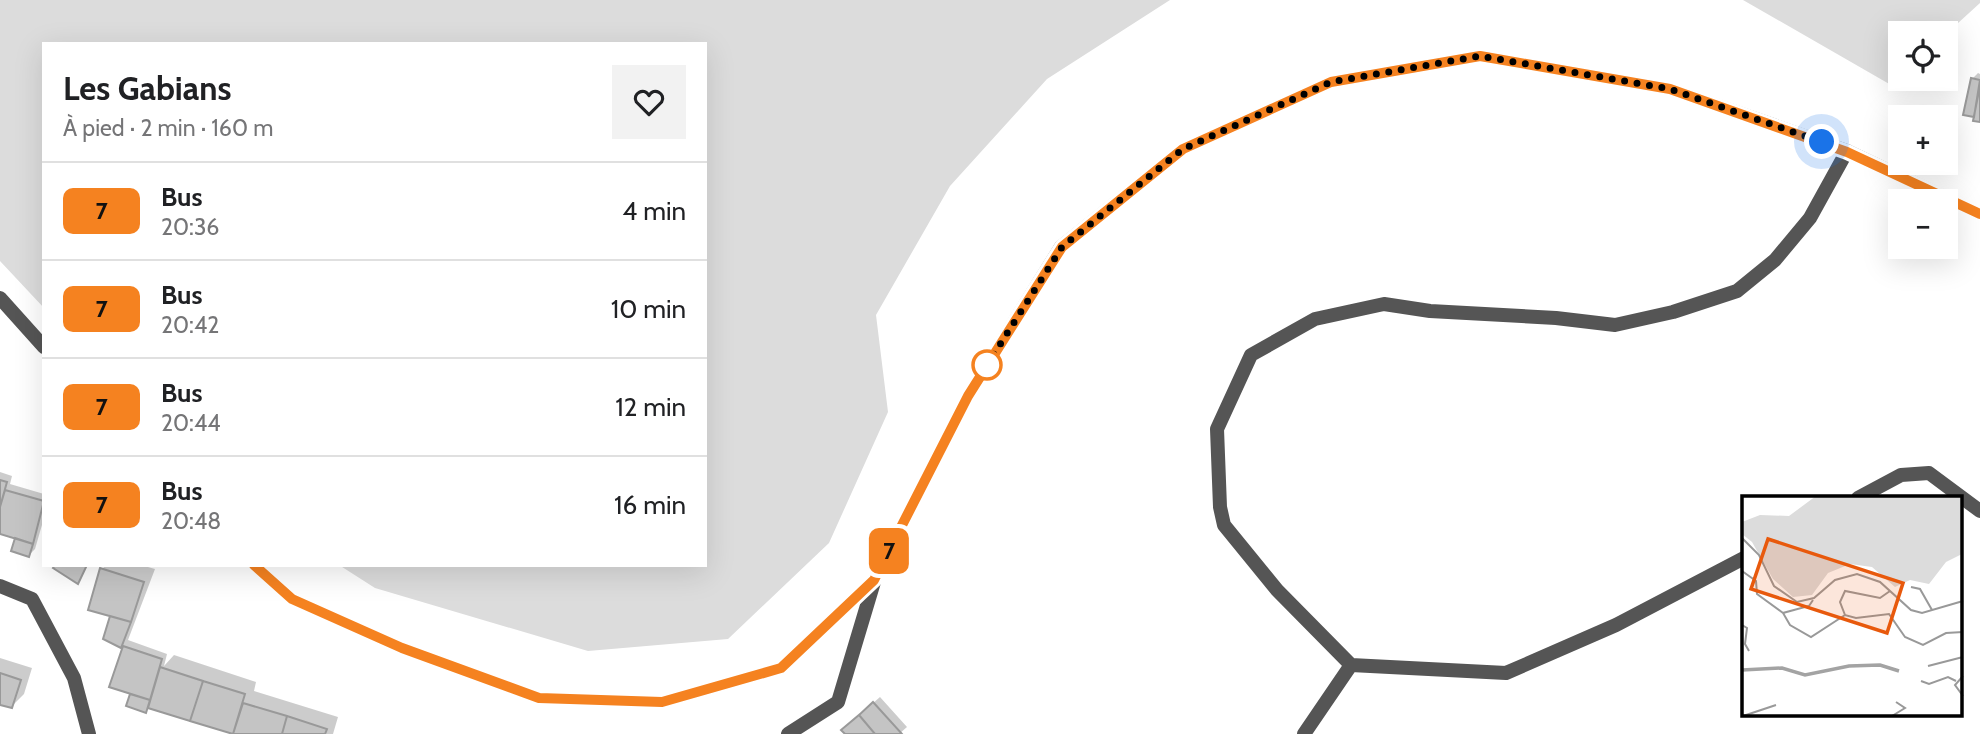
<!DOCTYPE html>
<html lang="fr">
<head>
<meta charset="utf-8">
<style>
	:root { --surface:#fff; --page:#f2f2f2; --text:#202124; --muted:#757577; --line:#e0e0e0 }
	body { margin:0; font-family:Cabin,sans-serif; background:var(--page); color:var(--text); height:100vh; display:flex; flex-direction:column; font-size:26px; white-space:nowrap }
	* { box-sizing:border-box; margin:0 }
	p { font-size:23px; color:var(--muted) }
	.icon { flex:none; width:38px; height:38px; fill:none; stroke:currentColor; stroke-width:2; stroke-linecap:round; stroke-linejoin:round }
	.map { position:relative; flex:1; overflow:hidden }
	.details { position:absolute; left:42px; top:42px; width:665px; height:525px; display:flex; flex-direction:column; background:var(--surface); border-radius:0px; box-shadow:0 7px 28px #0002 }
	.details>* { flex:none }
	.badge { padding:0 14px; border-radius:10px; font-size:24px; line-height:46px }
	.controls { position:absolute; left:1888px; top:21px; display:grid; gap:14px }
	.controls a { display:grid; place-items:center; width:70px; height:70px; border-radius:0px; background:var(--surface); box-shadow:0 7px 28px #0002; font-size:35px }
	.you { position:absolute; width:35px; height:35px; margin:-18px; border:5px solid #fff; border-radius:50%; background:#1a73e8; box-shadow:0 0 0 10px #1a73e833 }
	.map>.badge { position:absolute; translate:-50% -50%; box-shadow:0 0 0 4px #fff }
	.round { display:grid; place-items:center; flex:none; width:74px; height:74px; border-radius:0px; background:var(--page) }
	.overview { display:flex; align-items:center; justify-content:space-between; height:119px; padding:0 21px }
	h1 { font-size:33px; font-weight:700; line-height:52px }
	ul { padding:0; list-style:none }
	li { display:flex; align-items:center; gap:21px; height:98px; padding:0 21px; border-top:2px solid var(--line) }
	li div { flex:1 }
	li b { display:block; font-size:26px }
	li em { font-style:normal }
	li .badge { min-width:77px; font-weight:700; text-align:center }
	.map>svg:first-child { display:block }
</style>
</head>
<body>
<div class="map">
<svg width="1980" height="734" viewBox="0 0 1980 734">
	<rect width="100%" height="100%" fill="#fff"/>
	<path fill="#dcdcdc" d="M 0,0 L 1170,0 L 1047,79 L 950,186 L 876,315 L 888,412 L 829,543 L 728,639 L 588,651 L 375,588 L 339,565 L 705,565 L 705,44 L 44,44 L 44,308 L 0,261 Z
		M 1743,0 L 1980,0 L 1980,3 L 1946,34 L 1900,33 L 1900,76 L 1891,85 Z"/>
	<path fill="#0003" d="M 1978,73 L 1980,74 L 1980,120 L 1976,115 L 1965,113 L 1972,79 Z
		M 0,472 L 12,476 L 10,484 L 44,494 L 44,518 L 35,549 L 29,555 L 17,537 L 0,532 Z
		M 106,565 L 141,565 L 155,569 L 128,640 L 167,654 L 164,666 L 174,655 L 256,682 L 254,691 L 338,717 L 333,734 L 235,734 L 150,707 L 146,711 L 129,705 L 132,692 L 124,647 L 105,638 L 111,617 L 102,569 Z
		M 0,658 L 32,668 L 24,694 L 12,706 L 0,703 Z
		M 880,697 L 907,727 L 899,734 L 847,734 L 849,724 Z"/>
	<path fill="#c4c4c4" stroke="#999" stroke-width="2" d="M 1971,78 L 1980,80 L 1974,117 L 1963,115 Z
		M 1980,86 L 1980,122 L 1973,121 Z
		M 0,480 L 7,482 L 0,507 Z
		M 5,490 L 44,501 L 33,544 L 0,534 L 0,507 Z
		M 15,538 L 33,544 L 29,557 L 11,551 Z
		M 55,565 L 87,565 L 78,584 L 53,568 Z
		M 100,568 L 144,582 L 131,622 L 88,610 Z
		M 110,616 L 131,622 L 121,648 L 103,639 Z
		M 123,646 L 162,659 L 150,700 L 109,687 Z
		M 160,667 L 203,681 L 190,721 L 148,708 Z
		M 0,673 L 21,680 L 12,708 L 0,705 Z
		M 203,681 L 245,694 L 233,734 L 190,721 Z
		M 130,694 L 150,700 L 146,713 L 126,706 Z
		M 873,702 L 902,734 L 875,734 L 859,715 Z
		M 243,703 L 287,716 L 282,734 L 233,734 Z
		M 859,715 L 875,734 L 845,734 L 841,730 Z
		M 287,716 L 327,729 L 325,734 L 282,734 Z"/>
	<g fill="none" stroke-linecap="round" stroke-linejoin="round">
		<path stroke="#555" stroke-width="14" d="M 0,298 L 44,347
			M 1858,498 L 1901,475 L 1929,473 L 1980,511
			M 254,565 L 292,599 L 402,648 L 539,698 L 662,702 L 781,668 L 874,580 L 968,396 L 1061,247 L 1183,149 L 1331,82 L 1480,56 L 1670,89 L 1847,151 L 1980,214
			M 0,586 L 32,599 L 74,678 L 89,734
			M 1351,665 L 1277,590 L 1224,525 L 1220,507 L 1217,429 L 1251,355 L 1315,319 L 1384,304 L 1430,311 L 1556,318 L 1615,325 L 1673,312 L 1737,291 L 1775,260 L 1810,218 L 1847,151
			M 788,734 L 838,702 L 874,582
			M 1304,734 L 1351,665 L 1506,673 L 1616,625 L 1744,558"/>
	</g>
	<g fill="none" stroke-linecap="round" stroke-linejoin="round">
		<defs>
			<path id="line" d="M 254,565 L 292,599 L 402,648 L 539,698 L 662,702 L 781,668 L 874,580 L 968,396 L 1062,247 L 1183,149 L 1331,82 L 1480,56 L 1670,89 L 1847,152 L 1980,214"/>
		</defs>
		<use href="#line" stroke="#fff" stroke-width="16"/>
		<use href="#line" stroke="#f58220" stroke-width="10"/>
		<path stroke="#000" stroke-width="7" stroke-dasharray="0 12.6" d="M 987,365 L 1062,247 L 1183,149 L 1331,82 L 1480,56 L 1670,89 L 1822,142"/>
	</g>
	<circle fill="#fff" stroke="#f58220" stroke-width="3.5" cx="987" cy="365" r="14"/>
	<g transform="translate(1742 496)">
		<rect width="220" height="220" fill="#fff"/>
		<path d="M 74,0 L 220,0 L 220,58 L 204,66 L 187,88 L 168,84 L 153,91 L 130,71 L 108,68 L 86,77 L 70,99 L 51,101 L 31,83 L 10,46 L 0,38 L 0,26 L 18,19 L 47,20 Z" fill="#dcdcdc"/>
		<path fill="none" stroke="#a3a3a3" stroke-width="3.5" d="M 0,174 L 40,172 L 63,179 L 107,170 L 138,169 L 157,175"/>
		<path fill="none" stroke="#999" stroke-width="2" d="M 0,42 L 17,59 L 32,90 L 55,106 L 72,102 L 93,84 L 115,78 L 138,86 L 169,114 L 180,117 L 221,105M 0,75 L 14,85 L 15,98 L 41,117M 169,91 L 178,93 L 190,114M 71,104 L 67,110 L 41,117 L 48,129 L 69,141 L 103,119 L 114,122 L 147,118 L 163,141 L 181,149 L 204,137 L 221,136M 103,119 L 98,106 L 103,95 L 138,102 L 148,95M 0,129 L 5,132 L 3,148 L 7,155M 186,170 L 221,161M 221,180 L 213,189 L 221,200M 179,185 L 187,188 L 206,181 L 214,185M 1,220 L 34,209M 150,220 L 163,212 L 154,206"/>
		<path fill="#e8590c" fill-opacity="0.15" stroke="#e8590c" stroke-width="3.5" d="M 26,43 L 161,87 L 145,137 L 9,93 Z"/>
		<rect width="220" height="220" fill="none" stroke="#000" stroke-width="3.5"/>
	</g>
</svg>
<div class="controls">
<a><svg class="icon" aria-label="locate" viewBox="0 0 24 24"><circle cx="12" cy="12" r="6"/><path d="M12 2v4M12 18v4M2 12h4M18 12h4"/></svg></a>
<a>+</a>
<a>−</a>
</div>
<div class="you" style="left:1822px;top:142px"></div>
<b class="badge" style="left:889px;top:551px;background:#f58220;color:#111">7</b>
<section class="details">
<div class="overview"><div><h1>Les Gabians</h1><p>À pied · 2 min · 160 m</p></div><a class="round"><svg class="icon" aria-label="heart" viewBox="0 0 24 24"><path d="M12 20l-8-8c-3-5 5-10 8-4 3-6 11-1 8 4z"/></svg></a></div>
<ul>
<li><span class="badge" style="background:#f58220;color:#111">7</span><div><b>Bus</b><p>20:36</p></div><em>4 min</em></li>
<li><span class="badge" style="background:#f58220;color:#111">7</span><div><b>Bus</b><p>20:42</p></div><em>10 min</em></li>
<li><span class="badge" style="background:#f58220;color:#111">7</span><div><b>Bus</b><p>20:44</p></div><em>12 min</em></li>
<li><span class="badge" style="background:#f58220;color:#111">7</span><div><b>Bus</b><p>20:48</p></div><em>16 min</em></li>
</ul>
</section>
</div>
</body>
</html>
